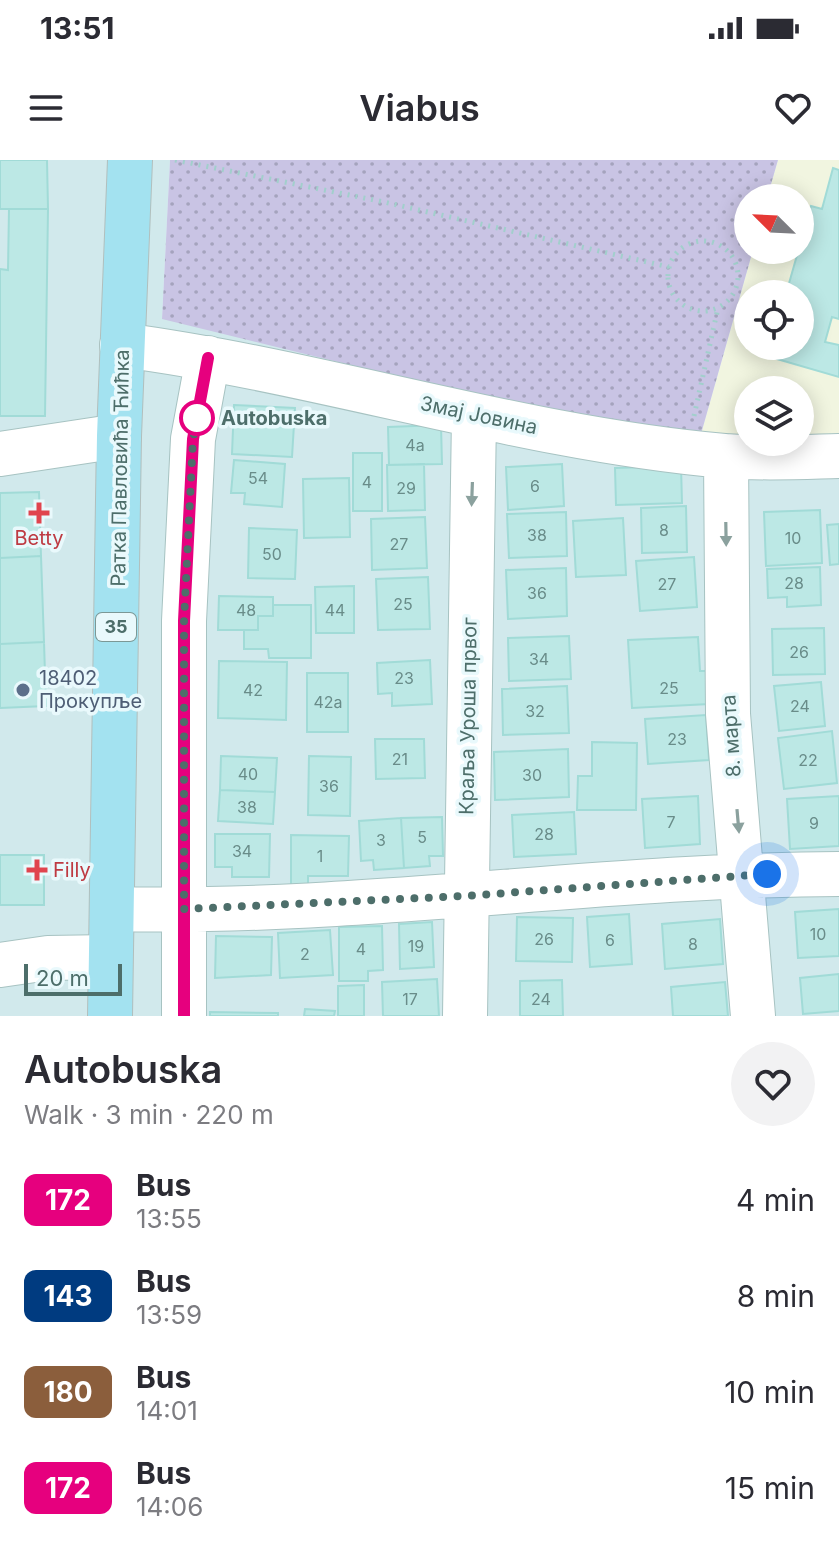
<!DOCTYPE html>
<html lang="en">
<head>
<meta charset="utf-8">
<style>
	:root { --surface:#fff; --page:#f2f2f3; --text:#2b2b33; --muted:#7c7c81 }
	body { margin:0; font-family:Inter,sans-serif; background:var(--page); color:var(--text); height:100vh; display:flex; flex-direction:column; font-size:30px; white-space:nowrap }
	* { box-sizing:border-box; margin:0 }
	p { font-size:26px; color:var(--muted) }
	.icon { flex:none; width:44px; height:44px; fill:none; stroke:currentColor; stroke-width:2; stroke-linecap:round; stroke-linejoin:round }
	.map { position:relative; height:856px; overflow:hidden }
	.details { display:flex; flex-direction:column; background:var(--surface); flex:1 }
	.details>* { flex:none }
	.badge { padding:0 16px; border-radius:12px; font-size:28px; line-height:52px }
	.needle { width:52px; rotate:294deg }
	.controls { position:absolute; left:734px; top:24px; display:grid; gap:16px }
	.controls a { display:grid; place-items:center; width:80px; height:80px; border-radius:50%; background:var(--surface); box-shadow:0 4px 20px #0003; font-size:40px }
	.scale { position:absolute; left:24px; bottom:20px; width:98px; box-sizing:border-box; padding-left:8px; border:4px solid #4d6e6a; border-top:0; font-size:22px; line-height:28px; white-space:nowrap; color:#4d6e6a; -webkit-text-stroke:6px #e9f9fc; paint-order:stroke }
	.you { position:absolute; width:40px; height:40px; margin:-20px; border:6px solid #fff; border-radius:50%; background:#1a73e8; box-shadow:0 0 0 12px #1a73e833 }
	.map>.badge { position:absolute; translate:-50% -50%; box-shadow:0 0 0 4px #fff }
	.round { display:grid; place-items:center; flex:none; width:84px; height:84px; border-radius:42px; background:var(--page) }
	.summary { display:flex; align-items:center; justify-content:space-between; height:136px; padding:0 24px }
	h1 { font-size:38px; font-weight:600; line-height:60px }
	ul { padding:0; list-style:none }
	li { display:flex; align-items:center; gap:24px; height:96px; padding:0 24px }
	li div { flex:1 }
	li b { display:block; font-size:30px }
	li em { font-style:normal }
	li .badge { min-width:88px; font-weight:700; text-align:center }
	.status { display:flex; justify-content:space-between; align-items:center; height:56px; padding:0 40px; background:var(--surface); direction:ltr }
	.status svg { height:22px; fill:currentColor }
	header { display:flex; justify-content:space-between; align-items:center; height:104px; padding:0 24px; background:var(--surface); font-size:36px; font-weight:600 }
	.map>svg:first-child { display:block }
</style>
</head>
<body>
<div class="status"><b>13:51</b><svg viewBox="0 0 49 12"><path d="M0 12V9h3v3zM5 12V6h3v6zM10 12V3h3v9zM15 12V0h3v12zM26 1h20v11H26zM47 4h2v5h-2z"/></svg></div>
<header><svg class="icon" aria-label="menu" viewBox="0 0 24 24"><path d="M4 6h16M4 12h16M4 18h16"/></svg>Viabus<svg class="icon" aria-label="heart" viewBox="0 0 24 24"><path d="M12 20l-8-8c-3-5 5-10 8-4 3-6 11-1 8 4z"/></svg></header>
<div class="map">
<svg width="839" height="856" viewBox="0 0 839 856">
	<defs>
		<pattern id="grass-dots" width="8" height="8" patternUnits="userSpaceOnUse" patternTransform="scale(2)"><rect width="8" height="8" fill="#c9c4e4"/><path d="M2 2h.1M6 6h.1" fill="none" stroke="#a5a3bd" stroke-width="1.8" stroke-linecap="round"/></pattern>
	</defs>
	<rect width="100%" height="100%" fill="#e3f5f9"/>
	<path fill="#d1e9ec" d="M 0,0 L 170,0 L 162,158 L 477,236 L 701,274 L 839,281 L 839,856 L 0,856 Z"/>
	<path fill="#f1f5e0" fill-rule="evenodd" d="M 778,0 L 839,0 L 839,281 L 800,279 L 800,230 L 748,230 L 748,276 L 701,274 L 753,90 L 800,90 L 800,38 L 767,38 ZM 748,134 L 800,134 L 800,186 L 748,186 Z"/>
	<path fill="url(#grass-dots)" d="M 170,0 L 778,0 L 767,38 L 748,38 L 748,90 L 753,90 L 701,274 L 477,236 L 162,159 Z"/>
	<path fill="#bce8e5" stroke="#a1dbd7" stroke-width="2" d="M 0,0 L 47,0 L 48,49 L 0,49 Z
		M 833,8 L 839,10 L 839,159 L 832,157 L 825,182 L 839,185 L 839,217 L 777,199 L 780,186 L 800,186 L 800,134 L 786,134 L 811,46 L 822,49 Z
		M 9,49 L 48,49 L 45,256 L 0,256 L 0,109 L 8,110 Z
		M 234,245 L 295,248 L 292,297 L 232,294 Z
		M 441,265 L 442,304 L 389,305 L 388,267 Z
		M 353,293 L 382,293 L 382,351 L 353,351 Z
		M 234,300 L 285,304 L 282,347 L 244,344 L 245,333 L 231,333 Z
		M 424,304 L 425,350 L 388,351 L 387,305 Z
		M 562,304 L 564,346 L 508,350 L 506,307 Z
		M 681,306 L 682,343 L 616,345 L 615,308 Z
		M 349,318 L 350,377 L 304,378 L 303,319 Z
		M 39,332 L 41,396 L 0,398 L 0,333 Z
		M 686,346 L 687,392 L 642,393 L 641,348 Z
		M 820,350 L 822,403 L 766,406 L 764,352 Z
		M 566,352 L 567,396 L 509,398 L 507,354 Z
		M 425,357 L 427,408 L 372,410 L 371,359 Z
		M 623,358 L 626,415 L 576,417 L 573,361 Z
		M 839,364 L 839,404 L 830,405 L 827,365 Z
		M 249,368 L 297,370 L 295,419 L 248,418 Z
		M 41,396 L 44,482 L 0,484 L 0,398 Z
		M 694,397 L 697,447 L 640,451 L 636,401 Z
		M 820,407 L 821,445 L 787,447 L 787,437 L 768,438 L 767,409 Z
		M 566,408 L 567,456 L 508,459 L 506,410 Z
		M 428,417 L 430,469 L 378,470 L 376,419 Z
		M 354,426 L 354,473 L 316,473 L 315,427 Z
		M 219,436 L 273,437 L 273,456 L 258,456 L 258,470 L 218,470 Z
		M 273,445 L 311,445 L 311,498 L 269,498 L 268,489 L 244,489 L 244,470 L 258,470 L 258,456 L 273,456 Z
		M 824,468 L 825,514 L 773,515 L 772,469 Z
		M 569,476 L 571,519 L 509,521 L 508,478 Z
		M 698,477 L 700,511 L 707,511 L 709,544 L 632,548 L 628,480 Z
		M 44,482 L 46,546 L 0,548 L 0,484 Z
		M 430,500 L 432,544 L 392,546 L 392,533 L 378,534 L 377,503 Z
		M 219,501 L 287,502 L 286,560 L 218,558 Z
		M 307,513 L 348,513 L 348,572 L 307,572 Z
		M 821,522 L 825,566 L 779,571 L 774,526 Z
		M 567,526 L 569,573 L 503,575 L 502,529 Z
		M 706,555 L 709,600 L 648,604 L 645,559 Z
		M 832,571 L 837,623 L 784,629 L 778,578 Z
		M 375,579 L 424,579 L 425,618 L 376,619 Z
		M 592,582 L 637,583 L 636,650 L 577,650 L 578,616 L 592,616 Z
		M 568,589 L 569,637 L 495,640 L 494,592 Z
		M 221,596 L 277,598 L 275,632 L 220,630 Z
		M 309,596 L 351,597 L 350,656 L 308,655 Z
		M 220,630 L 275,632 L 273,664 L 218,661 Z
		M 698,636 L 700,684 L 645,688 L 642,639 Z
		M 839,636 L 839,686 L 790,689 L 787,639 Z
		M 574,652 L 576,694 L 514,697 L 512,655 Z
		M 442,657 L 443,696 L 429,696 L 430,706 L 404,708 L 401,658 Z
		M 401,658 L 404,708 L 374,710 L 373,700 L 361,701 L 359,661 Z
		M 215,674 L 270,674 L 269,717 L 232,717 L 232,707 L 215,707 Z
		M 291,675 L 349,676 L 348,716 L 308,716 L 308,727 L 291,727 Z
		M 0,695 L 44,695 L 44,745 L 0,745 Z
		M 839,749 L 839,796 L 798,798 L 795,752 Z
		M 629,754 L 632,804 L 590,807 L 587,757 Z
		M 517,757 L 573,758 L 572,802 L 516,801 Z
		M 720,759 L 723,804 L 665,809 L 662,764 Z
		M 432,762 L 434,807 L 400,809 L 399,764 Z
		M 382,766 L 383,810 L 368,811 L 368,821 L 339,821 L 339,767 Z
		M 330,770 L 333,815 L 280,818 L 278,773 Z
		M 216,776 L 272,777 L 271,815 L 215,818 Z
		M 839,814 L 839,851 L 803,854 L 800,818 Z
		M 437,819 L 439,856 L 383,856 L 382,822 Z
		M 562,820 L 563,856 L 520,856 L 520,821 Z
		M 725,822 L 728,856 L 673,856 L 671,827 Z
		M 364,825 L 364,856 L 338,856 L 338,826 Z
		M 305,849 L 335,851 L 334,856 L 304,856 Z
		M 210,852 L 278,853 L 278,856 L 210,856 Z"/>
	<g fill="none" stroke-linecap="round" stroke-linejoin="round">
		<defs>
			<path id="minor" d="M 122,185 C 324,212 520,278 724,296 C 762,299 801,297 839,296
				M 0,294 L 119,276
				M 726,296 L 728,554 L 753,856
				M 112,749 C 354,755 597,715 839,714
				M 0,805 L 48,798 L 110,797
				M 184,856 L 184,461 L 193,279 L 208,198
				M 465,856 L 474,256"/>
			<path id="major" d="M 110,856 L 119,276 L 130,0"/>
		</defs>
		<use href="#minor" stroke="#a7c3c2" stroke-width="46"/>
		<use href="#major" stroke="#b1bfbd" stroke-width="46"/>
		<path stroke="#a2cfcc" stroke-width="5" stroke-dasharray="2 6" stroke-linecap="butt" d="M 175,0 L 384,42 L 669,107
			M668 116a35 35 0 1 1 70 0a35 35 0 1 1-70 0Z
			M 694,256 L 718,148"/>
		<use href="#minor" stroke="#fff" stroke-width="44"/>
		<use href="#major" stroke="#a3e2f0" stroke-width="44"/>
	</g>
	<defs><path id="oneway-solid" d="M-6-.8H1V-3.2L6.5 0L1 3.2V.8H-6Z" transform="scale(2)"/></defs>
	<g fill="#8ba19e">
		<use href="#oneway-solid" transform="translate(472 334) rotate(92)"/>
		<use href="#oneway-solid" transform="translate(726 374) rotate(89)"/>
		<use href="#oneway-solid" transform="translate(738 661) rotate(85)"/>
	</g>
	<g fill="none" stroke-linecap="round" stroke-linejoin="round">
		<defs>
			<path id="line" d="M 184,856 L 184,461 L 193,279 L 208,198"/>
		</defs>
		<use href="#line" stroke="#fff" stroke-width="18"/>
		<use href="#line" stroke="#e6007e" stroke-width="12"/>
		<path stroke="#4d6e6a" stroke-width="8" stroke-dasharray="0 14.4" d="M 197,258 L 198,252 L 193,279 L 184,461 L 184,749 L 465,736 L 767,714"/>
	</g>
	<circle fill="#fff" stroke="#e6007e" stroke-width="4" cx="197" cy="258" r="16"/>
	<g fill="#e0444e" stroke="#e9f9fc" stroke-width="3">
		<path d="M35 341h8v8h8v8h-8v8h-8v-8h-8v-8h8z"/>
		<path d="M33 698h8v8h8v8h-8v8h-8v-8h-8v-8h8z"/>
	</g>
	<circle fill="#5c6f8a" stroke="#e9f9fc" stroke-width="3" cx="23" cy="530" r="8"/>
	<g text-anchor="middle" stroke-width="7" stroke-linejoin="round" paint-order="stroke">
		<g font-size="16" fill="#698c89">
			<text x="415" y="291">4a</text>
			<text x="258" y="324">54</text>
			<text x="367" y="328">4</text>
			<text x="535" y="332">6</text>
			<text x="406" y="334">29</text>
			<text x="664" y="376">8</text>
			<text x="537" y="381">38</text>
			<text x="793" y="384">10</text>
			<text x="399" y="390">27</text>
			<text x="272" y="400">50</text>
			<text x="794" y="429">28</text>
			<text x="667" y="430">27</text>
			<text x="537" y="439">36</text>
			<text x="403" y="450">25</text>
			<text x="246" y="456">48</text>
			<text x="335" y="456">44</text>
			<text x="799" y="498">26</text>
			<text x="539" y="505">34</text>
			<text x="404" y="524">23</text>
			<text x="669" y="534">25</text>
			<text x="253" y="536">42</text>
			<text x="328" y="548">42a</text>
			<text x="800" y="552">24</text>
			<text x="535" y="557">32</text>
			<text x="677" y="585">23</text>
			<text x="400" y="605">21</text>
			<text x="808" y="606">22</text>
			<text x="248" y="620">40</text>
			<text x="532" y="621">30</text>
			<text x="329" y="632">36</text>
			<text x="247" y="653">38</text>
			<text x="671" y="668">7</text>
			<text x="814" y="669">9</text>
			<text x="544" y="680">28</text>
			<text x="422" y="683">5</text>
			<text x="381" y="686">3</text>
			<text x="242" y="697">34</text>
			<text x="320" y="702">1</text>
			<text x="818" y="780">10</text>
			<text x="544" y="785">26</text>
			<text x="610" y="786">6</text>
			<text x="693" y="790">8</text>
			<text x="416" y="792">19</text>
			<text x="361" y="795">4</text>
			<text x="305" y="800">2</text>
			<text x="410" y="845">17</text>
			<text x="541" y="845">24</text>
		</g>
		<rect fill="#e9f9fc" stroke="#7c9896" stroke-width="2" x="96" y="453" width="40" height="28" rx="6"/>
		<g font-size="18" font-weight="bold" fill="#4d6e6a">
			<text x="116" y="473">35</text>
		</g>
		<g font-size="20" fill="#4d6e6a" stroke="#e9f9fc">
			<text transform="translate(479 255) rotate(12)" y="7">Змај Јовина</text>
			<text transform="translate(120 308) rotate(-89)" y="7">Ратка Павловића Ћићка</text>
			<text transform="translate(468 556) rotate(-89)" y="7">Краља Уроша првог</text>
			<text transform="translate(731 576) rotate(-94)" y="7">8. марта</text>
		</g>
		<g font-size="20" font-weight="bold" fill="#4d6e6a" stroke="#e9f9fc" text-anchor="start">
			<text x="221" y="265">Autobuska</text>
		</g>
		<g font-size="20" fill="#be3a42" stroke="#e9f9fc">
			<text x="39" y="385">Betty</text>
			<text x="53" y="717" text-anchor="start">Filly</text>
		</g>
		<g font-size="20" fill="#4e5e75" stroke="#e9f9fc" text-anchor="start">
			<text x="39" y="525">18402<tspan x="39" dy="23">Прокупље</tspan></text>
		</g>
	</g>
</svg>
<div class="controls">
<a><svg class="needle" viewBox="-14 -14 28 28"><path d="M0-13l5 13h-10z" fill="#e53935"/><path d="M0 13l5-13h-10z" fill="#7c7c81"/></svg></a>
<a><svg class="icon" aria-label="locate" viewBox="0 0 24 24"><circle cx="12" cy="12" r="6"/><path d="M12 2v4M12 18v4M2 12h4M18 12h4"/></svg></a>
<a><svg class="icon" aria-label="layers" viewBox="0 0 24 24"><path d="M12 4l9 5-9 5-9-5zM3 14l9 5 9-5"/></svg></a>
</div>
<div class="scale">20 m</div>
<div class="you" style="left:767px;top:714px"></div>
</div>
<section class="details">
<div class="summary"><div><h1>Autobuska</h1><p>Walk · 3 min · 220 m</p></div><a class="round"><svg class="icon" aria-label="heart" viewBox="0 0 24 24"><path d="M12 20l-8-8c-3-5 5-10 8-4 3-6 11-1 8 4z"/></svg></a></div>
<ul>
<li><span class="badge" style="background:#e6007e;color:#fff">172</span><div><b>Bus</b><p>13:55</p></div><em>4 min</em></li>
<li><span class="badge" style="background:#003b80;color:#fff">143</span><div><b>Bus</b><p>13:59</p></div><em>8 min</em></li>
<li><span class="badge" style="background:#8b5e3c;color:#fff">180</span><div><b>Bus</b><p>14:01</p></div><em>10 min</em></li>
<li><span class="badge" style="background:#e6007e;color:#fff">172</span><div><b>Bus</b><p>14:06</p></div><em>15 min</em></li>
</ul>
</section>
</body>
</html>
